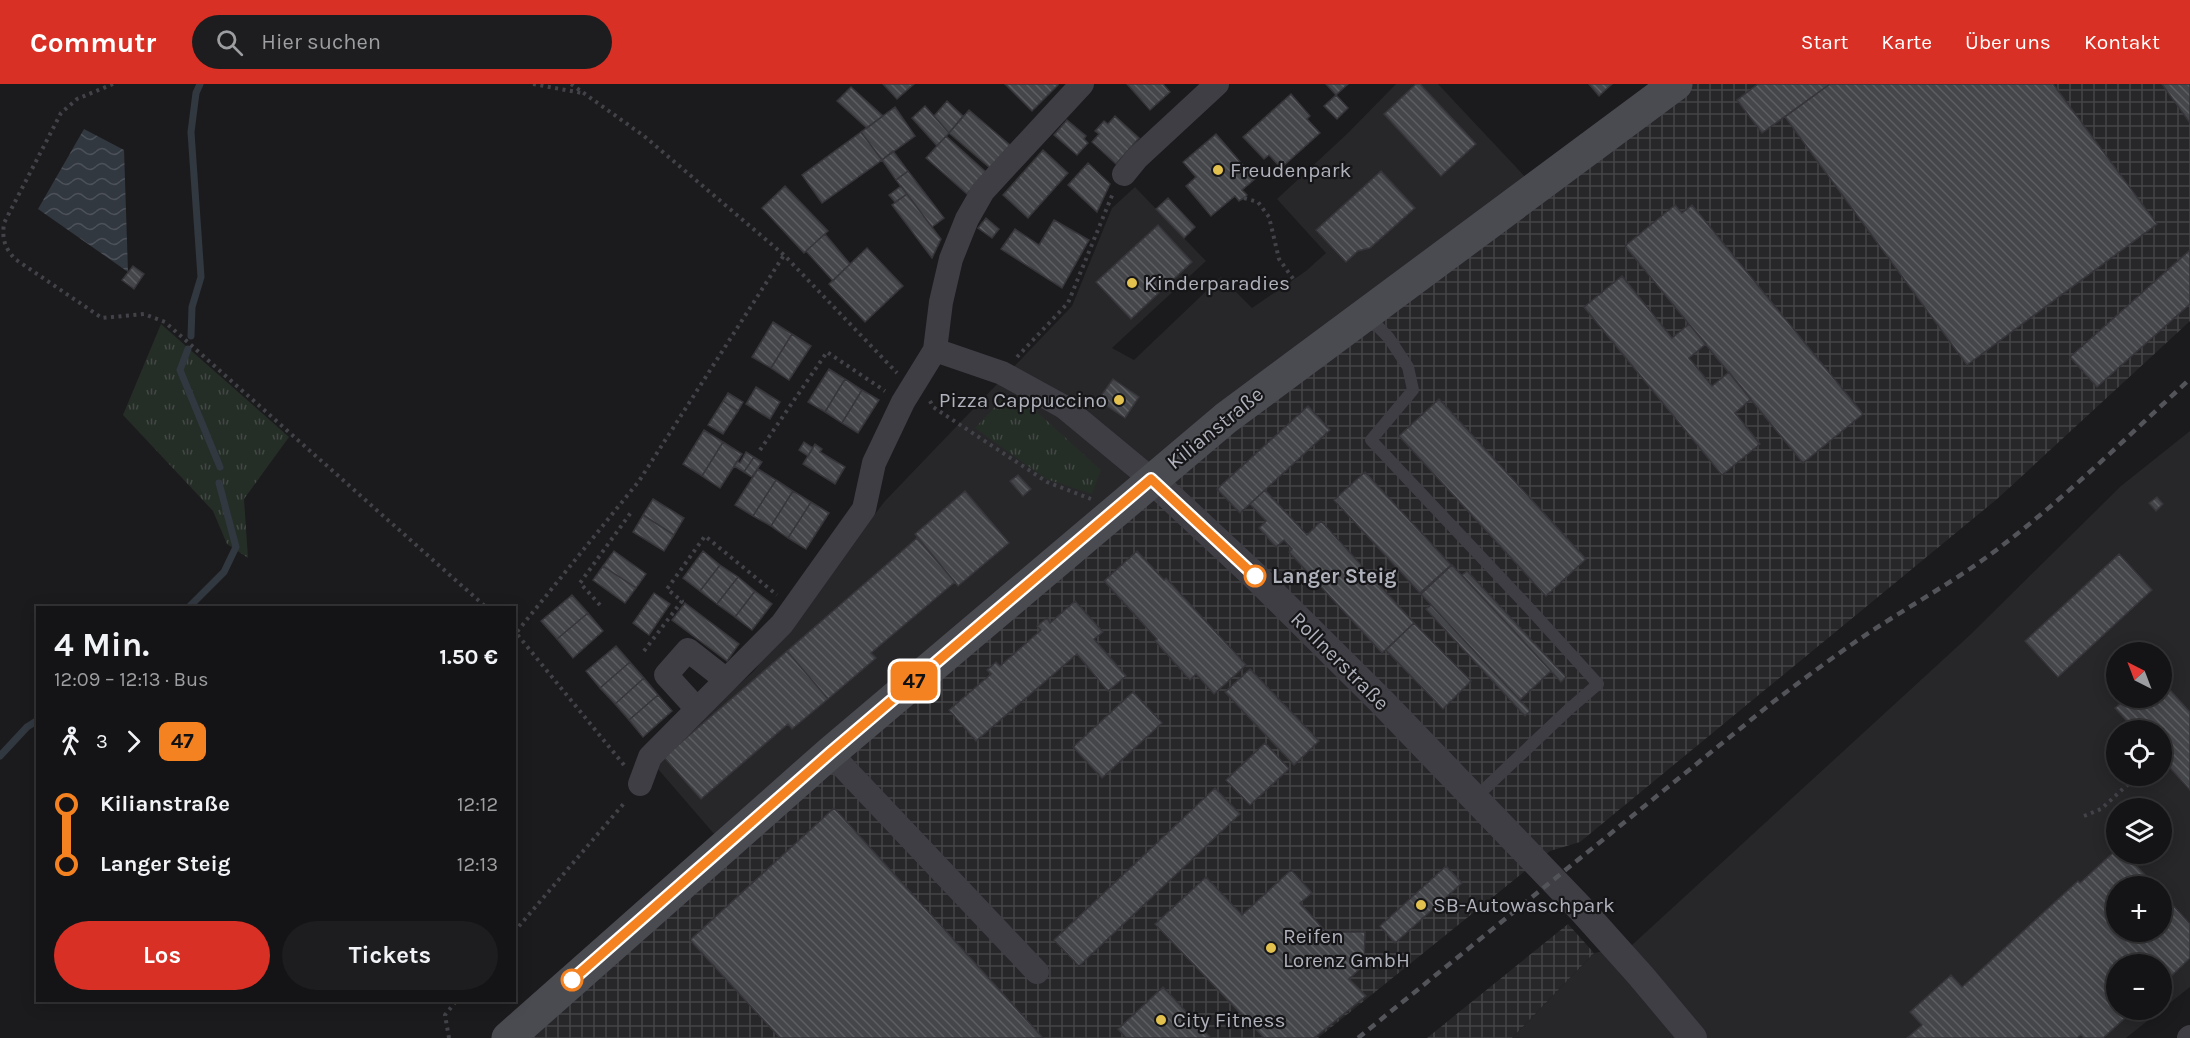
<!DOCTYPE html>
<html lang="de">
<head>
<meta charset="utf-8">
<style>
	:root { --surface:#141416; --page:#1d1d1f; --text:#f1f3f6; --muted:#9d9ea1; --line:#333335; --accent:#d93025 }
	body { margin:0; font-family:Karla,sans-serif; background:var(--page); color:var(--text); height:100vh; display:flex; flex-direction:column; font-size:22px; white-space:nowrap }
	* { box-sizing:border-box; margin:0 }
	p { font-size:20px; color:var(--muted) }
	.icon { flex:none; width:33px; height:33px; fill:none; stroke:currentColor; stroke-width:2; stroke-linecap:round; stroke-linejoin:round }
	.map { position:relative; flex:1; overflow:hidden }
	.panel { position:absolute; left:36px; top:522px; width:480px; height:396px; display:flex; flex-direction:column; background:var(--surface); border-radius:0px; box-shadow:0 3px 15px #0003,0 0 0 2px var(--line) }
	.panel>* { flex:none }
	.badge { padding:0 12px; border-radius:9px; font-size:21px; line-height:39px }
	.needle { width:39px; rotate:318deg }
	.fabs { position:absolute; left:2106px; top:558px; display:grid; gap:12px }
	.fabs a { display:grid; place-items:center; width:66px; height:66px; border-radius:50%; background:var(--surface); box-shadow:0 3px 15px #0003,0 0 0 2px var(--line); font-size:30px }
	.map>.badge { position:absolute; translate:-50% -50%; box-shadow:0 0 0 3px #fff }
	.legs { display:flex; align-items:center; gap:9px; height:66px; padding:0 18px; font-size:20px }
	.legs p { margin-inline-start:auto }
	.summary { display:flex; align-items:center; justify-content:space-between; height:102px; padding:0 18px }
	h1 { font-size:33px; font-weight:700; line-height:45px }
	.action { display:flex; gap:12px; margin-top:auto; padding:12px 18px }
	.action a { flex:1; height:69px; border-radius:36px; background:var(--accent); color:#fff; font-size:24px; font-weight:700; line-height:69px; text-align:center }
	.action a+a { background:var(--page); color:var(--text) }
	ul { padding:0 18px; list-style:none }
	li { display:flex; align-items:center; gap:21px; height:60px; font-size:22px }
	li i { display:grid; place-items:center; width:9px; height:100%; margin:0 8px; background:currentColor }
	li i::after { content:''; width:15px; height:15px; margin:-8px; border:4px solid; border-radius:50%; background:var(--surface) }
	li p { margin-inline-start:auto }
	li:first-child i { background:linear-gradient(#0000 50%,currentColor 0) }
	li:last-child i { background:linear-gradient(currentColor 50%,#0000 0) }
	header { display:flex; align-items:center; gap:36px; box-sizing:border-box; height:84px; padding:0 30px; background:var(--accent); color:#fff }
	header strong { font-size:28px }
	nav { display:flex; gap:33px; margin-inline-start:auto; font-size:21px }
	.search { width:420px; height:54px; background:var(--page); display:flex; align-items:center; gap:15px; box-sizing:border-box; padding:0 21px; border-radius:33px; color:var(--muted); font-size:22px }
	.map>svg:first-child { display:block }
</style>
</head>
<body>
<header>
<strong>Commutr</strong>
<div class="search"><svg class="icon" aria-label="search" viewBox="0 0 24 24"><circle cx="10" cy="10" r="6"/><path d="M15 15l6 6"/></svg>Hier suchen</div>
<nav><a>Start</a><a>Karte</a><a>Über uns</a><a>Kontakt</a></nav>
</header>
<div class="map">
<svg width="2190" height="954" viewBox="0 0 2190 954">
	<defs>
		<pattern id="industrial-grid" width="8" height="8" patternUnits="userSpaceOnUse" patternTransform="scale(1.5)"><rect width="8" height="8" fill="#27272a"/><path d="M0 4h8M4 0v8" fill="none" stroke="#444447"/></pattern>
		<pattern id="grass-tufts" width="24" height="20" patternUnits="userSpaceOnUse" patternTransform="scale(1.5)"><rect width="24" height="20" fill="#252d27"/><path d="M3 7l-1-3M5 7V3M7 7l1-3M15 17l-1-3M17 17v-4M19 17l1-3" fill="none" stroke="#424944"/></pattern>
		<pattern id="water-waves" width="16" height="10" patternUnits="userSpaceOnUse" patternTransform="scale(1.5)"><rect width="16" height="10" fill="#323840"/><path d="M0 5q4-4 8 0t8 0" fill="none" stroke="#4d525a"/></pattern>
		<pattern id="building-back-hatch" width="6" height="6" patternUnits="userSpaceOnUse" patternTransform="scale(1.5)"><rect width="6" height="6" fill="#45464a"/><path d="M-1 5l2 2M0 0l6 6M5-1l2 2" fill="none" stroke="#5d5e62"/></pattern>
	</defs>
	<rect width="100%" height="100%" fill="#1b1b1d"/>
	<path fill="#27272a" fill-rule="evenodd" d="M 1396,0 L 1438,0 L 1529,97 L 728,766 L 651,677 L 753,588 L 885,417 L 1072,222 L 1112,124 L 1135,103 L 1206,177 L 1112,264 L 1134,276 L 1221,193 L 1252,224 L 1306,187 L 1326,169 L 1277,115 L 1348,49 Z
		M 2190,347 L 2190,903 L 2126,954 L 1512,954 L 1594,869 L 1632,861 L 1970,551 L 2121,402 ZM 2116,568 L 2162,568 L 2162,614 L 2116,614 ZM 2116,646 L 2162,646 L 2162,692 L 2116,692 ZM 2116,724 L 2162,724 L 2162,770 L 2116,770 ZM 2116,802 L 2162,802 L 2162,848 L 2116,848 ZM 2116,880 L 2162,880 L 2162,926 L 2116,926 Z"/>
	<path fill="url(#industrial-grid)" d="M 1668,0 L 2190,0 L 2190,237 L 1997,415 L 1580,758 L 1550,767 L 1318,954 L 528,954 L 990,543 Z
		M 1568,840 L 1594,869 L 1512,954 L 1427,954 Z"/>
	<path fill="url(#grass-tufts)" d="M 161,240 L 289,353 L 244,415 L 248,474 L 227,460 L 213,427 L 123,331 Z
		M 1004,313 L 1036,327 L 1101,386 L 1092,410 L 1046,395 L 975,344 Z"/>
	<path fill="url(#water-waves)" d="M 84,45 L 124,66 L 128,188 L 38,125 Z"/>
	<g fill="none" stroke-linecap="round" stroke-linejoin="round">
		<path stroke="#323840" stroke-width="7" d="M 191,252 L 192,223 L 201,193 L 191,48 L 196,9 L 200,0
			M 188,265 L 180,286 L 220,383
			M 188,524 L 224,488 L 236,463 L 219,399
			M 0,672 L 27,643 L 38,636"/>
	</g>
	<path fill="url(#building-back-hatch)" stroke="#363539" stroke-width="1.5" d="M 883,0 L 914,0 L 897,15 Z
		M 1005,0 L 1058,0 L 1058,1 L 1032,27 Z
		M 1127,0 L 1163,0 L 1170,8 L 1150,26 Z
		M 1326,0 L 1348,0 L 1336,11 Z
		M 1416,0 L 1420,0 L 1476,60 L 1441,92 L 1384,30 Z
		M 1589,0 L 1612,0 L 1599,12 Z
		M 1758,0 L 1830,0 L 1762,49 L 1737,16 Z
		M 1830,0 L 2053,0 L 2157,140 L 1967,281 L 1785,33 Z
		M 2162,0 L 2190,0 L 2190,39 Z
		M 851,3 L 883,32 L 867,44 L 837,17 Z
		M 1291,10 L 1310,32 L 1307,35 L 1320,49 L 1281,84 L 1269,71 L 1264,75 L 1243,53 Z
		M 1336,11 L 1348,24 L 1337,35 L 1324,22 Z
		M 947,17 L 963,32 L 949,49 L 934,32 Z
		M 925,22 L 949,49 L 937,62 L 912,34 Z
		M 895,23 L 915,52 L 882,76 L 861,48 Z
		M 969,26 L 1010,61 L 990,84 L 949,49 Z
		M 1115,32 L 1139,54 L 1116,80 L 1092,58 L 1099,50 L 1095,47 L 1104,37 L 1108,40 Z
		M 1067,36 L 1086,52 L 1084,55 L 1088,59 L 1077,71 L 1054,51 Z
		M 861,48 L 882,76 L 822,119 L 802,91 Z
		M 1216,50 L 1255,95 L 1242,106 L 1247,111 L 1244,114 L 1239,117 L 1235,112 L 1211,132 L 1186,102 L 1196,93 L 1183,78 Z
		M 946,52 L 986,88 L 967,110 L 926,74 Z
		M 1043,66 L 1068,89 L 1028,134 L 1003,111 Z
		M 893,67 L 908,87 L 896,96 L 882,76 Z
		M 1088,79 L 1110,100 L 1097,128 L 1068,101 Z
		M 908,87 L 944,134 L 932,143 L 896,96 Z
		M 1381,87 L 1415,124 L 1370,164 L 1358,167 L 1346,178 L 1316,146 Z
		M 785,102 L 828,147 L 804,169 L 762,124 Z
		M 901,102 L 907,110 L 895,118 L 889,111 Z
		M 907,110 L 941,155 L 932,174 L 892,121 Z
		M 1168,114 L 1195,143 L 1184,154 L 1156,125 Z
		M 1675,121 L 1682,129 L 1692,121 L 1863,330 L 1803,379 L 1625,162 Z
		M 986,134 L 999,145 L 992,154 L 978,144 Z
		M 1054,136 L 1089,156 L 1062,204 L 1001,165 L 1015,145 L 1039,161 Z
		M 1158,141 L 1192,178 L 1131,235 L 1096,198 Z
		M 825,150 L 850,180 L 833,197 L 806,167 Z
		M 867,164 L 903,202 L 865,238 L 829,200 Z
		M 2190,166 L 2190,220 L 2097,303 L 2070,273 Z
		M 133,182 L 144,190 L 134,205 L 122,196 Z
		M 1622,192 L 1672,254 L 1689,240 L 1706,260 L 1689,274 L 1712,302 L 1729,288 L 1751,315 L 1735,329 L 1760,360 L 1722,391 L 1584,223 Z
		M 773,238 L 792,250 L 771,284 L 752,273 Z
		M 792,250 L 811,262 L 789,296 L 771,284 Z
		M 829,285 L 845,295 L 825,328 L 808,318 Z
		M 845,295 L 862,306 L 842,339 L 825,328 Z
		M 1113,295 L 1139,313 L 1125,334 L 1098,316 Z
		M 756,303 L 780,318 L 770,335 L 746,320 Z
		M 862,306 L 879,316 L 858,349 L 842,339 Z
		M 728,309 L 743,318 L 738,327 L 723,317 Z
		M 1439,315 L 1586,475 L 1546,512 L 1399,352 Z
		M 723,317 L 738,327 L 723,350 L 708,341 Z
		M 1308,322 L 1330,346 L 1240,429 L 1217,405 Z
		M 704,346 L 723,358 L 702,392 L 683,380 Z
		M 723,358 L 742,370 L 720,404 L 702,392 Z
		M 804,358 L 813,364 L 808,372 L 799,366 Z
		M 815,360 L 822,365 L 820,368 L 845,383 L 835,400 L 803,380 Z
		M 746,368 L 754,373 L 744,388 L 734,382 L 737,377 L 740,379 Z
		M 754,373 L 762,378 L 752,393 L 744,388 Z
		M 758,385 L 776,396 L 753,432 L 735,421 Z
		M 1365,388 L 1451,481 L 1420,509 L 1334,416 Z
		M 1018,391 L 1031,405 L 1023,412 L 1010,397 Z
		M 776,396 L 793,407 L 771,442 L 753,432 Z
		M 1265,406 L 1307,451 L 1321,437 L 1414,539 L 1382,569 L 1289,468 L 1292,465 L 1284,456 L 1276,463 L 1259,444 L 1266,437 L 1250,420 Z
		M 793,407 L 811,418 L 788,454 L 771,442 Z
		M 965,407 L 1009,459 L 958,502 L 915,450 Z
		M 2157,413 L 2163,420 L 2156,427 L 2149,419 Z
		M 653,415 L 684,434 L 674,451 L 643,431 Z
		M 811,418 L 829,429 L 806,465 L 788,454 Z
		M 643,431 L 674,451 L 664,467 L 633,448 Z
		M 917,454 L 955,498 L 871,569 L 876,574 L 828,615 L 787,567 Z
		M 614,467 L 646,490 L 636,504 L 603,482 Z
		M 703,467 L 720,481 L 700,507 L 683,494 Z
		M 1137,467 L 1164,496 L 1166,494 L 1246,581 L 1214,610 L 1196,590 L 1190,596 L 1155,557 L 1157,555 L 1104,497 Z
		M 2119,470 L 2152,506 L 2058,593 L 2025,557 Z
		M 720,481 L 738,493 L 717,520 L 700,507 Z
		M 1452,481 L 1551,587 L 1520,616 L 1421,510 Z
		M 603,482 L 636,504 L 625,519 L 593,496 Z
		M 1467,487 L 1566,593 L 1561,598 L 1462,491 Z
		M 738,493 L 755,507 L 735,533 L 717,520 Z
		M 755,507 L 772,520 L 752,546 L 735,533 Z
		M 654,509 L 670,520 L 649,551 L 633,539 Z
		M 572,511 L 588,529 L 557,555 L 541,537 Z
		M 1075,517 L 1103,548 L 1094,555 L 1126,592 L 1108,607 L 1077,570 L 976,657 L 949,626 L 991,590 L 987,586 L 996,578 L 1000,582 L 1041,546 L 1037,542 L 1047,534 L 1050,539 Z
		M 685,519 L 739,560 L 727,577 L 672,536 Z
		M 1431,521 L 1530,627 L 1525,632 L 1426,525 Z
		M 588,529 L 603,547 L 573,574 L 557,555 Z
		M 1414,539 L 1471,597 L 1443,625 L 1386,566 Z
		M 616,562 L 630,578 L 600,604 L 586,587 Z
		M 787,567 L 828,615 L 792,645 L 788,640 L 701,715 L 664,673 Z
		M 630,578 L 644,594 L 615,620 L 600,604 Z
		M 1250,585 L 1319,657 L 1294,681 L 1225,608 Z
		M 644,594 L 658,611 L 629,636 L 615,620 Z
		M 2162,597 L 2190,628 L 2190,706 L 2162,675 L 2162,646 L 2135,646 L 2115,624 L 2127,614 L 2162,614 Z
		M 1133,608 L 1162,639 L 1102,694 L 1073,663 Z
		M 658,611 L 672,627 L 643,653 L 629,636 Z
		M 1265,659 L 1289,685 L 1250,721 L 1226,696 Z
		M 1215,704 L 1240,730 L 1079,882 L 1054,856 Z
		M 834,724 L 1043,954 L 780,954 L 690,856 Z
		M 2116,766 L 2116,770 L 2125,770 L 2156,802 L 2116,802 L 2116,848 L 2162,848 L 2162,809 L 2190,840 L 2190,874 L 2162,901 L 2162,880 L 2116,880 L 2116,926 L 2134,926 L 2103,954 L 2084,954 L 2081,951 L 2077,954 L 1907,954 L 1922,941 L 1910,928 L 1951,891 L 1962,903 L 2078,797 L 2080,799 Z
		M 1446,782 L 1462,799 L 1395,859 L 1380,842 Z
		M 1291,786 L 1312,809 L 1300,819 L 1326,848 L 1365,848 L 1364,881 L 1349,895 L 1366,912 L 1314,954 L 1264,954 L 1155,840 L 1206,793 L 1242,831 Z
		M 1163,903 L 1211,954 L 1126,954 L 1118,945 Z"/>
	<g fill="none" stroke-linecap="round" stroke-linejoin="round">
		<path stroke="#424348" stroke-width="4" stroke-dasharray="3 4.5" stroke-linecap="butt" d="M 113,0 L 77,15 L 61,29 L 4,139 C 2,154 4,163 15,175 L 102,234 L 144,230 L 165,238 L 487,524
			M 533,0 L 582,9
			M 571,0 L 644,52 L 784,171 L 897,289
			M 1244,114 L 1258,118 L 1269,133 L 1279,175 L 1294,196
			M 1017,273 L 1068,219 L 1113,109
			M 930,317 L 933,323 L 1047,398 L 1091,415
			M 760,366 L 827,268 L 885,307
			M 600,521 L 580,499 L 632,427
			M 644,567 L 682,517 L 667,505 L 705,452 L 777,511
			M 624,681 L 516,549 L 639,397 L 784,171
			M 2084,732 L 2101,725 L 2136,693
			M 514,848 L 626,717
			M 449,954 L 445,931 L 457,916"/>
		<path stroke="#3e3e44" stroke-width="12" d="M 1367,231 L 1389,254 L 1408,283 L 1413,306 L 1371,356 L 1530,525 L 1598,600 L 1568,626 L 1475,714"/>
		<path stroke="#3e3e44" stroke-width="24" d="M 1124,90 L 1137,74 L 1217,0
			M 935,266 L 1002,289 L 1064,323 L 1151,395
			M 697,625 L 666,591 L 688,566 L 725,595
			M 830,669 L 1037,888
			M 640,700 L 650,673 L 782,540 L 864,425 L 874,379 L 903,318 L 935,266 L 941,218 L 951,175 L 967,135 L 983,107 L 1082,0
			M 2189,954 L 2190,953"/>
		<path stroke="#3e3e44" stroke-width="28" d="M 1151,395 L 1255,492 L 1383,619 L 1580,824 L 1641,892 L 1693,954"/>
		<path stroke="#4a4b51" stroke-width="33" d="M 508,954 L 830,669 L 1226,334 L 1676,0"/>
		<path stroke="#53545a" stroke-width="4.5" stroke-dasharray="8 6" stroke-linecap="butt" d="M 1358,954 L 1773,618 C 1809,591 1846,563 1884,539 C 1920,516 1957,495 1991,470 C 2062,417 2125,355 2190,295"/>
	</g>
	<g fill="none" stroke-linecap="round" stroke-linejoin="round">
		<defs>
			<path id="line-1" d="M 572,896 L 830,669 L 1151,395 L 1255,492"/>
		</defs>
		<use href="#line-1" stroke="#fff" stroke-width="14"/>
		<use href="#line-1" stroke="#f58220" stroke-width="9"/>
	</g>
	<g fill="#e2c14e" stroke="#161618" stroke-width="2">
		<circle cx="1218" cy="86" r="6"/>
		<circle cx="1132" cy="199" r="6"/>
		<circle cx="1119" cy="316" r="6"/>
		<circle cx="1421" cy="821" r="6"/>
		<circle cx="1271" cy="864" r="6"/>
		<circle cx="1161" cy="936" r="6"/>
	</g>
	<g fill="#fff" stroke="#f58220" stroke-width="3">
		<circle cx="1255" cy="492" r="10"/>
		<circle cx="572" cy="896" r="10"/>
	</g>
	<g text-anchor="middle" stroke-width="4.5" stroke-linejoin="round" paint-order="stroke">
		<g font-size="21" fill="#afb1bb" stroke="#161618" text-anchor="start">
			<text x="1230" y="93">Freudenpark</text>
			<text x="1144" y="206">Kinderparadies</text>
			<text x="1107" y="323" text-anchor="end">Pizza Cappuccino</text>
			<text x="1433" y="828">SB-Autowaschpark</text>
			<text x="1283" y="859">Reifen<tspan x="1283" dy="24">Lorenz GmbH</tspan></text>
			<text x="1173" y="943">City Fitness</text>
		</g>
		<g font-size="21" fill="#afb1bb" stroke="#161618">
			<text transform="translate(1215 344) rotate(-39)" y="7">Kilianstraße</text>
			<text transform="translate(1340 577) rotate(45)" y="7">Rollnerstraße</text>
		</g>
		<g font-size="21" font-weight="bold" fill="#afb1bb" stroke="#161618" text-anchor="start">
			<text x="1272" y="499">Langer Steig</text>
		</g>
	</g>
</svg>
<div class="fabs">
<a><svg class="needle" viewBox="-14 -14 28 28"><path d="M0-13l5 13h-10z" fill="#e53935"/><path d="M0 13l5-13h-10z" fill="#9d9ea1"/></svg></a>
<a><svg class="icon" aria-label="locate" viewBox="0 0 24 24"><circle cx="12" cy="12" r="6"/><path d="M12 2v4M12 18v4M2 12h4M18 12h4"/></svg></a>
<a><svg class="icon" aria-label="layers" viewBox="0 0 24 24"><path d="M12 4l9 5-9 5-9-5zM3 14l9 5 9-5"/></svg></a>
<a>+</a>
<a>−</a>
</div>
<b class="badge" style="left:914px;top:597px;background:#f58220;color:#111">47</b>
<section class="panel">
<div class="summary"><div><h1>4 Min.</h1><p>12:09 – 12:13 · Bus</p></div><b>1.50 €</b></div>
<div class="legs"><svg class="icon" aria-label="walk" viewBox="0 0 24 24"><circle cx="13" cy="4" r="2"/><path d="M13 8l-2 6 4 7M11 14l-3 7M7 12l3-4h3l4 4"/></svg>3<svg class="icon" aria-label="forward" viewBox="0 0 24 24"><path d="M9 5l7 7-7 7"/></svg><b class="badge" style="background:#f58220;color:#111">47</b></div>
<ul>
<li><i style="color:#f58220"></i><b>Kilianstraße</b><p>12:12</p></li>
<li><i style="color:#f58220"></i><b>Langer Steig</b><p>12:13</p></li>
</ul>
<div class="action"><a>Los</a><a>Tickets</a></div>
</section>
</div>
</body>
</html>
